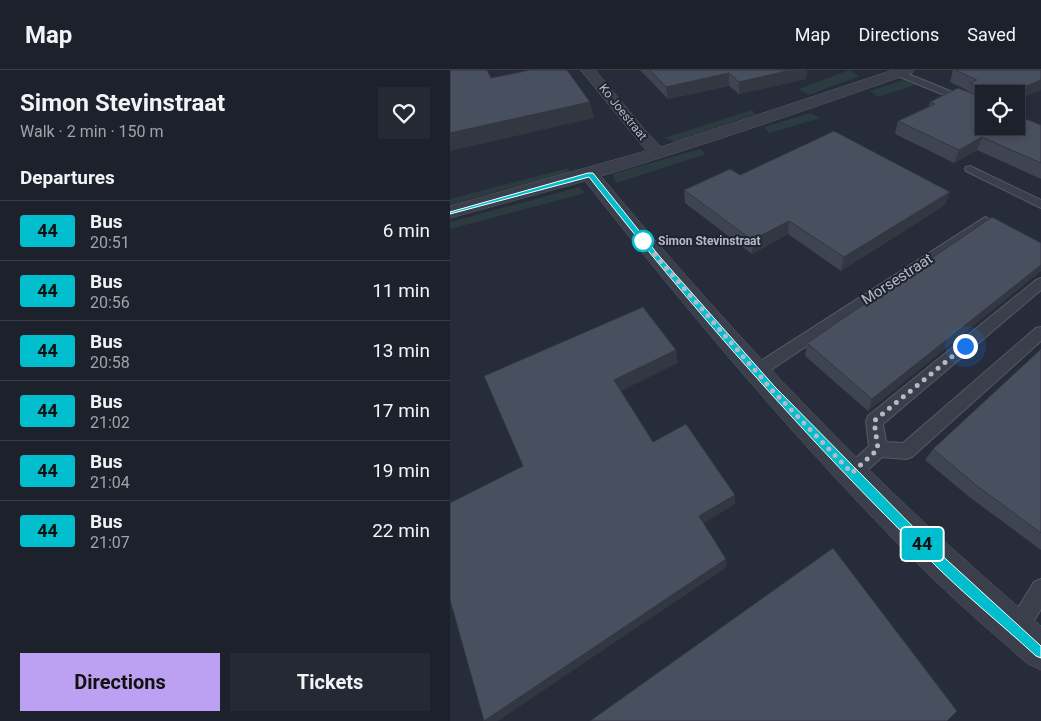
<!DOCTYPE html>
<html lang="en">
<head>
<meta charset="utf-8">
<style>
	:root { --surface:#1d212c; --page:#252934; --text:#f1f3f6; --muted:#a0a3a9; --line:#3b3e48; --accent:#bca0f2 }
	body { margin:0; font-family:Roboto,sans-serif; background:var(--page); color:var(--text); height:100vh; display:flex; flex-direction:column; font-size:19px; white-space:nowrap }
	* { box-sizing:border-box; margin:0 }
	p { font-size:16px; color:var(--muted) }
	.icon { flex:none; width:28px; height:28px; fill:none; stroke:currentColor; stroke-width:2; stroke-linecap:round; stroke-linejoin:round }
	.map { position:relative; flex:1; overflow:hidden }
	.drawer { display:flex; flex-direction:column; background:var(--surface); width:450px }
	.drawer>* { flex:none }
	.badge { padding:0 10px; border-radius:4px; font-size:18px; line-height:32px }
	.tools { position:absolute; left:525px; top:15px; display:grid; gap:10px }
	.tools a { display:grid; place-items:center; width:50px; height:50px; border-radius:0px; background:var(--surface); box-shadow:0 2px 8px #0003,0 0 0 1px var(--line); font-size:25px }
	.you { position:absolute; width:25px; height:25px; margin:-12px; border:4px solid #fff; border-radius:50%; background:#1a73e8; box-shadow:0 0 0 8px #1a73e833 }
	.map>.badge { position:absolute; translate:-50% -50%; box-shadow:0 0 0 2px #fff }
	h2 { padding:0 20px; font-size:19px; line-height:45px }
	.round { display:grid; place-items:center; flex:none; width:52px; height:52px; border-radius:0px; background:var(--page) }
	.head { display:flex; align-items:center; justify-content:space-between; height:85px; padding:0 20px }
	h1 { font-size:24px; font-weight:700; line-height:38px }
	.primary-button { display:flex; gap:10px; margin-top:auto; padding:10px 20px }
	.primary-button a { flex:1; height:58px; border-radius:0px; background:var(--accent); color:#111; font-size:20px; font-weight:700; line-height:58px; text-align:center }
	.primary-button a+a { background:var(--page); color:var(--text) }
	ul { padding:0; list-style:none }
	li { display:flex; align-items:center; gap:15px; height:60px; padding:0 20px; border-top:1px solid var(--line) }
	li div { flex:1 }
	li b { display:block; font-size:19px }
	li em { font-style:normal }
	li .badge { min-width:55px; font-weight:700; text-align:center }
	header { display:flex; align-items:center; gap:30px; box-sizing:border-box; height:70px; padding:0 25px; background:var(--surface); border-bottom:1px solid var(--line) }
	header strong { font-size:24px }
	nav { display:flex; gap:28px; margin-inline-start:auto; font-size:18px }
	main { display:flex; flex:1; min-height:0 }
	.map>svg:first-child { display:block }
</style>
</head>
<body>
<header>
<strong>Map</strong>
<nav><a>Map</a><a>Directions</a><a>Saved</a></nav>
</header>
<main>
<section class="drawer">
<div class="head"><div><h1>Simon Stevinstraat</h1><p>Walk · 2 min · 150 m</p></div><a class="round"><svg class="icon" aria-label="heart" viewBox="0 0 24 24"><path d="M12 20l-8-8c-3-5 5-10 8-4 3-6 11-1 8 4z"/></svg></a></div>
<h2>Departures</h2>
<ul>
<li><span class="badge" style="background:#00becd;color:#111">44</span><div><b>Bus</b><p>20:51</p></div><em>6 min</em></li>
<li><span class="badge" style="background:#00becd;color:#111">44</span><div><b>Bus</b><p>20:56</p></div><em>11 min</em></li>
<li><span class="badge" style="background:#00becd;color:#111">44</span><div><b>Bus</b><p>20:58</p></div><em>13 min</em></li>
<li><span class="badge" style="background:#00becd;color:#111">44</span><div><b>Bus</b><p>21:02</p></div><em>17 min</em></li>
<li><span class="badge" style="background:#00becd;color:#111">44</span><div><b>Bus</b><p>21:04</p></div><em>19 min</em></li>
<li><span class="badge" style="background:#00becd;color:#111">44</span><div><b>Bus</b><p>21:07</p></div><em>22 min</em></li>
</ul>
<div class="primary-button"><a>Directions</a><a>Tickets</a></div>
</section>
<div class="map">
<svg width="591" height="651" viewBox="0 0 591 651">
	<rect width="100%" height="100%" fill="#272c3a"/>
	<path fill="#2c3b3f" d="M 399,0 L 410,6 L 359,25 L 349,19 Z
		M 454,10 L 465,15 L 428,27 L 420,21 Z
		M 302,40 L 306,44 L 225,72 L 214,68 Z
		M 360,43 L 370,48 L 319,63 L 314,57 Z
		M 250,79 L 256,84 L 166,113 L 162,104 Z
		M 118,98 L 121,104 L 55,119 L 0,135 L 0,129 Z
		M 130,117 L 135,123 L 0,159 L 0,152 Z"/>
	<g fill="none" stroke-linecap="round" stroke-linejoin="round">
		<defs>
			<path id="lane" d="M 445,1 L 451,1 L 534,35 L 534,41 L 445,5 Z
				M 520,96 L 591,130 L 591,138 L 516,101 L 515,99 L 516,97 Z
				M 535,147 L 591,176 L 591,185 L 535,156 L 312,306 L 306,308 L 300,306 L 298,302 L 300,298 Z
				M 591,208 L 591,220 L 433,354 L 436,372 L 453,373 L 586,258 L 591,257 L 591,271 L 462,387 L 456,389 L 432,387 L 408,409 L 402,411 L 396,409 L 393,403 L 396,397 L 419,376 L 416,351 L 418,346 L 586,210 Z
				M 591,509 L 591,539 L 574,567 L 566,570 L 558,567 L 555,559 L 584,512 Z"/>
			<path id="street" d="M 131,0 L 145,0 L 195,60 L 211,77 L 443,0 L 464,0 L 462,3 C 359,39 255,75 151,106 C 285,268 430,421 591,556 L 591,600 L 578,594 C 541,562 504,530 469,495 C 349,375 240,244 135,111 L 0,148 L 0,136 L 196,81 Z"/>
		</defs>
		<use href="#lane" stroke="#555a66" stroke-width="2"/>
		<use href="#street" stroke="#555a66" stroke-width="1"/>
		<use href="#lane" fill="#3a3f4b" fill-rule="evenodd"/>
		<use href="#street" fill="#3a3f4b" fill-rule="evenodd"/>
	</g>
	<path fill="#3e4451" d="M 190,0 L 357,0 L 356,9 L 289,24 L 279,16 L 218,29 Z
		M 503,0 L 591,0 L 591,20 L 566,30 L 566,24 L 534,24 L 534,56 L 591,55 L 591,109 L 527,80 L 504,93 L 445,64 L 448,51 L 479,36 L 480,32 L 517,21 L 517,20 L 500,12 Z
		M 290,105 L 500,122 L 495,135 L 391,201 L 338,164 L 302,184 L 235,133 L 234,120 Z
		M 591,173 L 591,201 L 418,341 L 355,286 L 357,273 Z
		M 591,279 L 591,480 L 518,426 L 475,390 L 483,379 Z"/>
	<path fill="#323742" d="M 341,0 L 357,0 L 356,9 L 289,24 L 289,12 Z
		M 279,3 L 279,16 L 218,29 L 216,17 Z
		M 591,10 L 591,20 L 566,30 L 566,24 L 557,24 Z
		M 140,32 L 144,48 L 0,81 L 0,63 Z
		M 532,67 L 527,80 L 504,93 L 509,80 Z
		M 500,122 L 495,135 L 391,201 L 394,187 Z
		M 339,151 L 338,164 L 302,184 L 302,170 Z
		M 591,195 L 591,201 L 418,341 L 422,329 Z
		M 226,280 L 228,293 L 169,322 L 164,310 Z
		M 285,425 L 285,434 L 251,455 L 249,446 Z
		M 276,489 L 277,497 L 48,651 L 34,651 Z"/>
	<path fill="#484f5e" stroke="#323742" d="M 0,0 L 37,0 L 41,8 L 80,0 L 117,0 L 140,32 L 0,63 Z
		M 200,0 L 341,0 L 289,12 L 279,3 L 216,17 Z
		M 505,0 L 591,0 L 591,10 L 557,24 L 540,24 L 540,21 L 520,13 L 527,10 Z
		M 508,18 L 534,28 L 534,56 L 566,56 L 566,45 L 591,55 L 591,93 L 532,67 L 509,80 L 448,51 L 485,34 L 480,32 Z
		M 384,61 L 500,122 L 394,187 L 339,151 L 302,170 L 234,120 L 280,99 L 290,105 Z
		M 542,147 L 591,173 L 591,195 L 422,329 L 357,273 Z
		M 193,237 L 226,280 L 164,310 L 203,372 L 236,354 L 285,425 L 249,446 L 276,489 L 34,651 L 0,530 L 0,433 L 73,396 L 34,306 Z
		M 591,279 L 591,463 L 527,416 L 483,379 Z
		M 383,478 L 507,641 L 497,651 L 140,651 Z"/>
	<path fill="#00becd" stroke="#fff" d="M 138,103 L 143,103 L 210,187 L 325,317 L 486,480 L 591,576 L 591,588 L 586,586 C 550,553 511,522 477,487 C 356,368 244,241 139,107 L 0,144 L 0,142 Z"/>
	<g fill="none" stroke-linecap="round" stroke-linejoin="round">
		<path stroke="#b6bac6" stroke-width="5" stroke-dasharray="0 9" d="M 193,171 L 322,320 L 402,403 L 428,379 L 424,351 L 515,276"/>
	</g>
	<circle fill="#fff" stroke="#00becd" stroke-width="2.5" cx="193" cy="171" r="10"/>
	<g text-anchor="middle" stroke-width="4" stroke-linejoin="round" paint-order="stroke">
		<g font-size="12" fill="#b6bac6" stroke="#1f2430">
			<text transform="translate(173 42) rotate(51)" y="4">Ko Joestraat</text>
		</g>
		<g font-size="12" font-weight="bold" fill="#b6bac6" stroke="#1f2430" text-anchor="start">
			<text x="208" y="175">Simon Stevinstraat</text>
		</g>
		<g font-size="15" fill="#b6bac6" stroke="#1f2430">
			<text transform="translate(447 209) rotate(-33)" y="5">Morsestraat</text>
		</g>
	</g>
</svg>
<div class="tools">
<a><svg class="icon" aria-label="locate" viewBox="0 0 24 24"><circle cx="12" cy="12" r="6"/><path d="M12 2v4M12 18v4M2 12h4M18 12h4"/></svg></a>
</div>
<div class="you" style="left:515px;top:276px"></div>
<b class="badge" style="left:472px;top:474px;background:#00becd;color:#111">44</b>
</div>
</main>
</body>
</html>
